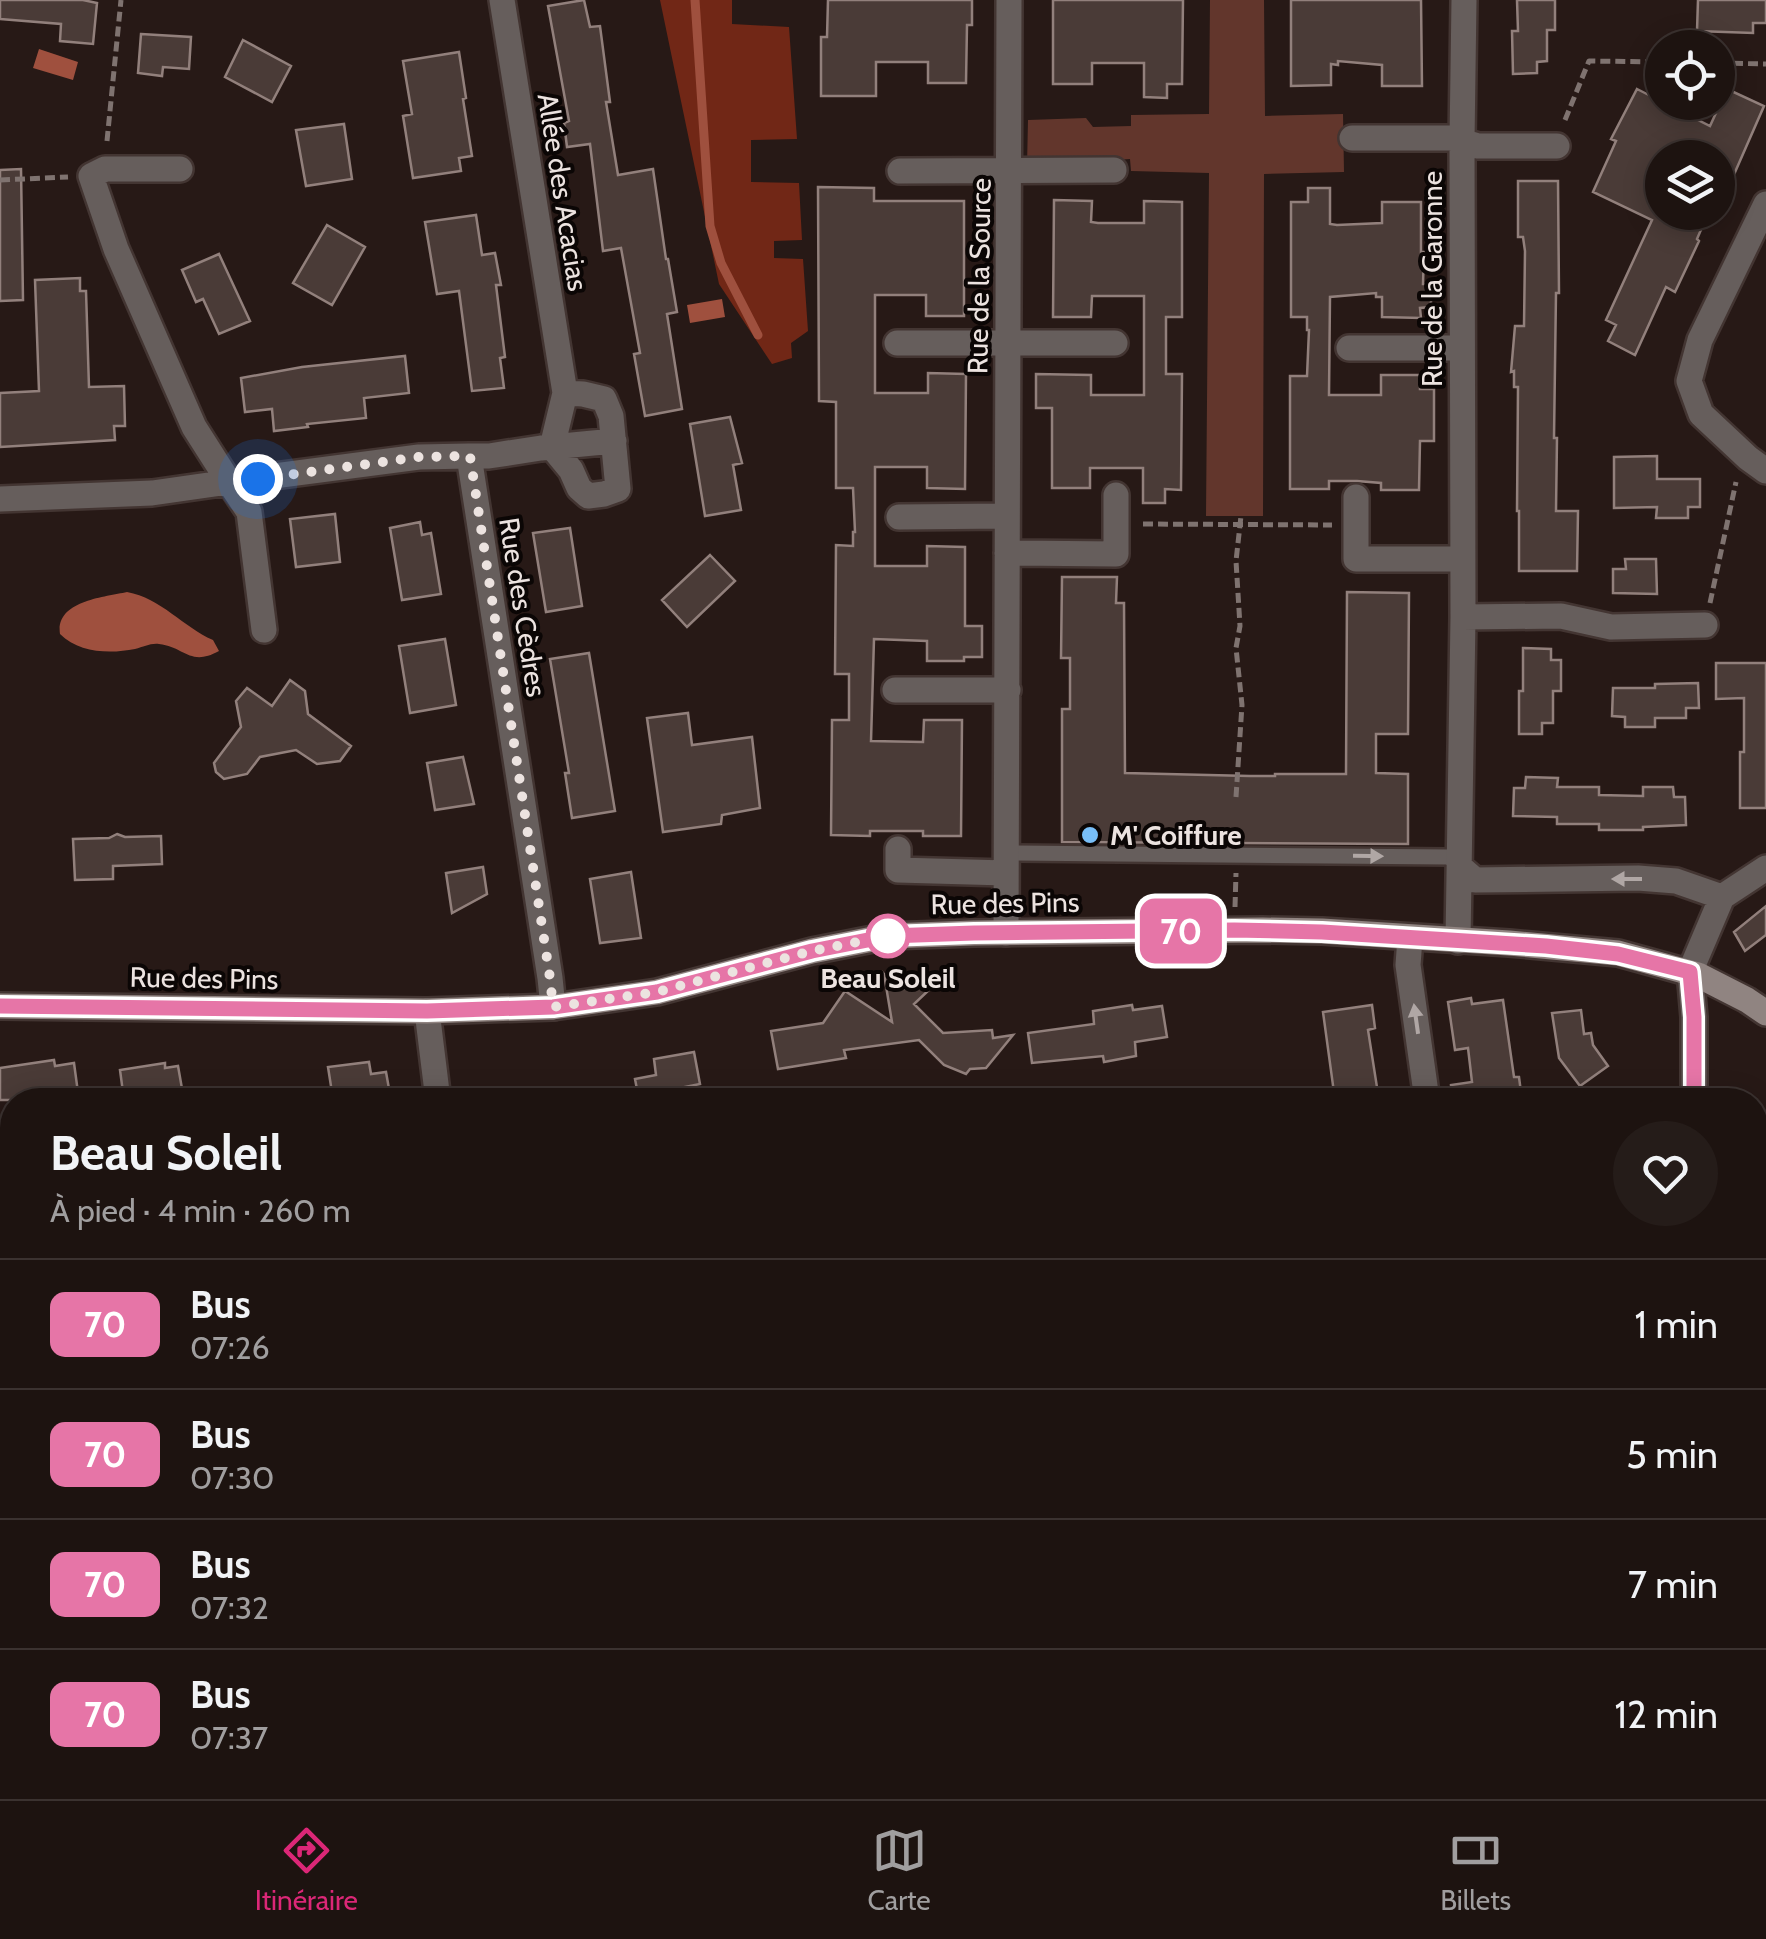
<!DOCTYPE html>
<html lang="fr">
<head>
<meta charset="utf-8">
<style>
	:root { --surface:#1d1310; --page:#251c19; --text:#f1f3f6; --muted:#a09e9f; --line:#3b3230; --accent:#db2777 }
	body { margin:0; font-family:Cabin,sans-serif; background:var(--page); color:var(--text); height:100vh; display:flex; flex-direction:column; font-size:38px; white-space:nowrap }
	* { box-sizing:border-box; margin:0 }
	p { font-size:32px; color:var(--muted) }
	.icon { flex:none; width:55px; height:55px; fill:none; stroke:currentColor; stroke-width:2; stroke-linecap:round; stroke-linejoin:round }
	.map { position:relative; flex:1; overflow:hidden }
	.details { position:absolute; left:0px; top:1088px; width:1768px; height:712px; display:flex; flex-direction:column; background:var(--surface); border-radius:40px 40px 0 0; box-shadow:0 5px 25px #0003,0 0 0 2px var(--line) }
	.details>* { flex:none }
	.badge { padding:0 20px; border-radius:15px; font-size:35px; line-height:65px }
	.fabs { position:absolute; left:1645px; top:30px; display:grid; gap:20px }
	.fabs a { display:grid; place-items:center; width:90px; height:90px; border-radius:50%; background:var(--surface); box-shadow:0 5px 25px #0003,0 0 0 2px var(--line); font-size:50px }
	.you { position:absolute; width:50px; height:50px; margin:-25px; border:8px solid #fff; border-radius:50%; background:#1a73e8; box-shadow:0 0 0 15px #1a73e833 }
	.map>.badge { position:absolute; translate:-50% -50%; box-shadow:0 0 0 5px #fff }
	.round { display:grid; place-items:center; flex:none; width:105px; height:105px; border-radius:52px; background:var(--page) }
	.overview { display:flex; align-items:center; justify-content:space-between; height:170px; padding:0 50px }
	h1 { font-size:48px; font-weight:700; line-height:75px }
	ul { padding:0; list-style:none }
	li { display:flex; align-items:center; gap:30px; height:130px; padding:0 50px; border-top:2px solid var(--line) }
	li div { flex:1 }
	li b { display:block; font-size:38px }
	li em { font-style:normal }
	li .badge { min-width:110px; font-weight:700; text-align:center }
	.tab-bar { display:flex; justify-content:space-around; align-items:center; height:140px; border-top:2px solid var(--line); background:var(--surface); font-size:28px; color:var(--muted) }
	.tab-bar a { display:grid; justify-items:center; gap:5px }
	.tab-bar .selected { color:var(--accent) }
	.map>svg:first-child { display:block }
</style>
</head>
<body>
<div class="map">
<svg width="1766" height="1799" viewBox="0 0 1766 1799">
	<rect width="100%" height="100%" fill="#271916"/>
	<path fill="#62362c" d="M 1210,0 L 1264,0 L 1265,116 L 1343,114 L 1344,172 L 1264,174 L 1263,516 L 1206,516 L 1209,173 L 1131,171 L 1130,159 L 1027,166 L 1028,120 L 1086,118 L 1093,127 L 1131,126 L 1131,115 L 1209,114 Z"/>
	<path fill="#712716" d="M 660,0 L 732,0 L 732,24 L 789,27 L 797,139 L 751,140 L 751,182 L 799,183 L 802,240 L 774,241 L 774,258 L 803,259 L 808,331 L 791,343 L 792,358 L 772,364 L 719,284 Z"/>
	<path fill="#9f503e" d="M 39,49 L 78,62 L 73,80 L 33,68 Z
		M 722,299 L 725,317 L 690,323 L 687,305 Z
		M 127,592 C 161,598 183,627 213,640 L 219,651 C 190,667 185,647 159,644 C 150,643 144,647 135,649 C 110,654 79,653 60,634 C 55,601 104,597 127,592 Z"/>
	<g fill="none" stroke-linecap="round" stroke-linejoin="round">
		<path stroke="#9f503e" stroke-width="9" d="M 695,0 L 710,226 L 721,263 L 758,335"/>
	</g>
	<path fill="#4a3b37" stroke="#92807c" stroke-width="2.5" d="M 0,0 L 83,0 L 97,3 L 93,44 L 60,41 L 61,24 L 0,19 Z
		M 584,0 L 590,27 L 600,26 L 610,102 L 606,102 L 618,175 L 653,169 L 666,259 L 668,259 L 677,312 L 667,314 L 682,409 L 645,416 L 634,354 L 640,353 L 621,248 L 603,251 L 590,144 L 567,147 L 564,123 L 569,121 L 548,6 Z
		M 828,0 L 972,0 L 972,25 L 967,25 L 966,83 L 928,83 L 928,62 L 876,62 L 876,96 L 821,96 L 821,37 L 827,37 Z
		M 1053,0 L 1183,0 L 1182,84 L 1167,84 L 1167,98 L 1144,97 L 1144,63 L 1092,63 L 1092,84 L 1053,84 Z
		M 1291,0 L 1421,0 L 1422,86 L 1382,86 L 1382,65 L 1338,61 L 1338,65 L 1331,64 L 1331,85 L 1291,86 Z
		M 1517,0 L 1555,0 L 1555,30 L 1547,30 L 1547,61 L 1537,62 L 1537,73 L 1513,74 L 1512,31 L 1518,31 Z
		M 1698,0 L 1766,0 L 1766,23 L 1753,23 L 1753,33 L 1697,31 Z
		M 141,34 L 191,37 L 189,69 L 163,67 L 162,76 L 138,73 Z
		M 243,40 L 291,66 L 272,102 L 225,77 Z
		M 459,52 L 466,98 L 463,99 L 472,156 L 459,158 L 461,171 L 413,178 L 403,116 L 412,114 L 403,61 Z
		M 1637,89 L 1710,126 L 1727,89 L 1764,106 L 1718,211 L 1718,158 L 1662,158 L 1662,212 L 1678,212 L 1703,225 L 1697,239 L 1699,241 L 1675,292 L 1666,287 L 1635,355 L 1608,341 L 1616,325 L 1606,320 L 1652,220 L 1593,192 L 1616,141 L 1611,139 Z
		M 344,124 L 352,179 L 306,186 L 296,130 Z
		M 21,169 L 23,300 L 0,301 L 0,170 Z
		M 1518,181 L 1558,181 L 1559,293 L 1556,293 L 1554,438 L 1557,438 L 1556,511 L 1578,511 L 1577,571 L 1519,571 L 1519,511 L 1517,511 L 1518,387 L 1514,387 L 1514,371 L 1511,372 L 1515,326 L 1524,326 L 1525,251 L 1523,237 L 1518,237 Z
		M 818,187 L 874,188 L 874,201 L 964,201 L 964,316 L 926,316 L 926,295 L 875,295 L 875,393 L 928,393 L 928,373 L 966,374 L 965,489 L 927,488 L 927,467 L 875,467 L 875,566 L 927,566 L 927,546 L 965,547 L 965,626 L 982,626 L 982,657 L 964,657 L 964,661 L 927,661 L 927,641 L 874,639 L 871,741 L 923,742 L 924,720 L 962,720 L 961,836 L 923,836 L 923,831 L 870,831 L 870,836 L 831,835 L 832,720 L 849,720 L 849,674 L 835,674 L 836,545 L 853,546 L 853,532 L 855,532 L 853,488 L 836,488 L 836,402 L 819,401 Z
		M 1308,188 L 1330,188 L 1330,224 L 1337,225 L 1382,223 L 1382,202 L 1421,202 L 1421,252 L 1424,252 L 1423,284 L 1431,284 L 1431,307 L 1420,308 L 1421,318 L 1382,317 L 1382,297 L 1376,297 L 1376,293 L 1330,297 L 1329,395 L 1381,395 L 1381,375 L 1420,375 L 1420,389 L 1434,389 L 1434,441 L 1420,441 L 1419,490 L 1381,490 L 1381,483 L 1357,481 L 1329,481 L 1329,489 L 1290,489 L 1290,376 L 1307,376 L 1309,330 L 1307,330 L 1307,317 L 1291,317 L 1291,202 L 1308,202 Z
		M 1054,200 L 1092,201 L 1091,222 L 1098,223 L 1144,223 L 1144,201 L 1182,202 L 1182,317 L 1166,317 L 1166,374 L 1182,374 L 1181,490 L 1165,489 L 1165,503 L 1143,503 L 1143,468 L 1090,468 L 1090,488 L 1052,488 L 1052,408 L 1036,408 L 1036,374 L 1091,375 L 1091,395 L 1144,395 L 1144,296 L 1092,296 L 1091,317 L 1053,317 Z
		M 476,215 L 482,255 L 495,253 L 501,285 L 496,285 L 505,357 L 500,358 L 504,388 L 472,391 L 459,291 L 437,294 L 425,222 Z
		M 327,225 L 365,247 L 332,305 L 293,283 Z
		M 219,254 L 250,321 L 219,334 L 203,299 L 196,302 L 182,270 Z
		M 80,278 L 80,291 L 86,291 L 89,387 L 124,386 L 125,426 L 114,426 L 115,440 L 0,447 L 0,393 L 39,391 L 35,280 Z
		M 405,356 L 409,393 L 364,398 L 366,418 L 307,424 L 308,427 L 274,431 L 272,409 L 245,412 L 241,378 L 302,367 Z
		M 730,417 L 742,463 L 733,465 L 741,510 L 705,516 L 690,424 Z
		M 1657,456 L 1657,479 L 1700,479 L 1700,507 L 1688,507 L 1688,518 L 1656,518 L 1657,507 L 1614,508 L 1614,457 Z
		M 335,514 L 340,562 L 296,567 L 290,519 Z
		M 420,522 L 422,535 L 431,533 L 441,594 L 402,600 L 390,528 Z
		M 570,528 L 582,606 L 546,612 L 533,533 Z
		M 710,555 L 735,581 L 687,627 L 662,600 Z
		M 1625,559 L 1656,559 L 1657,594 L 1613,593 L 1613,569 L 1626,569 Z
		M 1062,577 L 1117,577 L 1116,603 L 1124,603 L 1125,773 L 1250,776 L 1275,776 L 1275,774 L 1346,774 L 1347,592 L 1409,593 L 1408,734 L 1376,734 L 1376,773 L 1408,774 L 1408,844 L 1062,842 L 1062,709 L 1070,709 L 1070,658 L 1061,658 Z
		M 445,639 L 456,705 L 410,713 L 399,646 Z
		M 1523,648 L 1551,649 L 1551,660 L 1561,660 L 1561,691 L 1553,691 L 1553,723 L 1542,723 L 1542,734 L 1519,734 L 1519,691 L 1523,691 Z
		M 589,653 L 615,811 L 572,818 L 565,773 L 569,773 L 550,659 Z
		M 1716,663 L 1766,663 L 1766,808 L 1740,808 L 1740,752 L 1744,752 L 1744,698 L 1716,699 Z
		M 290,680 L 305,691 L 308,714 L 351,746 L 340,761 L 317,764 L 296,750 L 260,757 L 247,774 L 224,779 L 216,772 L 214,763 L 241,727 L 236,701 L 247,688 L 272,706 Z
		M 1698,683 L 1699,708 L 1686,708 L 1686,718 L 1655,718 L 1655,727 L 1625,727 L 1625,717 L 1612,716 L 1613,688 L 1655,688 L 1655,684 Z
		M 688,713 L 692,745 L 752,737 L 760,808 L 722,815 L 721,824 L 663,832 L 647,718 Z
		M 463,757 L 474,804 L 435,810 L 427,763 Z
		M 1526,777 L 1558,778 L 1557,787 L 1599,787 L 1599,795 L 1643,796 L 1643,787 L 1673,787 L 1674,797 L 1685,797 L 1686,825 L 1643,827 L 1643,830 L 1599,830 L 1599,824 L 1557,824 L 1557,817 L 1513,816 L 1514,788 L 1525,788 Z
		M 117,834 L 125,837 L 161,836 L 162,864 L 113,866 L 113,879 L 75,880 L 73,839 L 109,838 Z
		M 483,867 L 487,894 L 452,913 L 446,873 Z
		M 631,872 L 641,938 L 600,943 L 590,879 Z
		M 1766,906 L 1766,935 L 1745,951 L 1734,932 Z
		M 884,974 L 899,989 L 931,988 L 914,1004 L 943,1033 L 992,1030 L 993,1038 L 1013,1035 L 986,1068 L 970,1069 L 966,1074 L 944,1065 L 919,1040 L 844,1050 L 846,1058 L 778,1069 L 771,1031 L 823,1023 L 845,991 L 892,1022 Z
		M 1471,998 L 1472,1004 L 1503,1000 L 1514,1077 L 1519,1077 L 1522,1100 L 1452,1100 L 1451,1085 L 1472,1082 L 1468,1048 L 1455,1050 L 1448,1002 Z
		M 1132,1005 L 1133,1010 L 1162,1006 L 1167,1037 L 1135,1042 L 1136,1056 L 1104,1062 L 1103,1056 L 1032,1063 L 1028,1033 L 1094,1024 L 1093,1011 Z
		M 1372,1005 L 1375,1028 L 1368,1030 L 1379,1100 L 1335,1100 L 1323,1012 Z
		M 1581,1010 L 1584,1034 L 1591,1033 L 1593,1045 L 1608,1066 L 1580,1086 L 1559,1058 L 1552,1013 Z
		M 694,1052 L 700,1084 L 665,1091 L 667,1100 L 639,1100 L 635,1079 L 656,1075 L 654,1059 Z
		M 54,1060 L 55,1066 L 74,1063 L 79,1100 L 0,1100 L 0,1068 Z
		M 369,1062 L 371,1074 L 386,1072 L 391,1100 L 353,1100 L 353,1096 L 333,1099 L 328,1067 Z
		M 165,1063 L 165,1068 L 178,1066 L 184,1100 L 124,1100 L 120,1070 Z"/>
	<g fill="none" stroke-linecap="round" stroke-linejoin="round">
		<defs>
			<path id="lane" d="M 1007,853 L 1449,857 L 1460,867"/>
			<path id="street" d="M 502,0 L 565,393 L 552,447 L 571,470 L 579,488 L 588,496 L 604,494 L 618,489 L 611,416 L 604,399 L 583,394 L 565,393
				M 1352,138 L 1451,138 L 1478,146 L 1557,146
				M 180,169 L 105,169 L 91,176 L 116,249 L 194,427 L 229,482 L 419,457 L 469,456 L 550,978 L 553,1007
				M 900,171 L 1114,170
				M 1766,204 L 1700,340 L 1689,381 L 1701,414 L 1748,458 L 1766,471
				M 897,343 L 1115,343
				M 1349,348 L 1462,348
				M 469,456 L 489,456 L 541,448 L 614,441
				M 1356,497 L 1356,559 L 1462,559
				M 0,499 L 152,493 L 229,482 L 249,512 L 264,630
				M 899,517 L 1006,516
				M 1007,553 L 1116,554 L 1116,495
				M 1463,617 L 1561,616 L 1611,627 L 1705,625
				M 895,690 L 1008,690
				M 898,849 L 898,870 L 1006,873
				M 1460,867 L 1475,880 L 1638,878 L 1676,881 L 1722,897
				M 1722,897 L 1766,868
				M 1006,933 L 1009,0
				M 1410,938 L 1408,965 L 1427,1100
				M 1458,941 L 1463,617 L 1462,141 L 1464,0
				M 427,1011 L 438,1100
				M 1694,1100 L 1694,1017 L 1690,972 L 1722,897
				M 1755,1485 L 1766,1533
				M 273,1788 L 283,1799
				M 826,1788 L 828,1799
				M 1524,1788 L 1527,1799
				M 624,1799 L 633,1788"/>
			<path id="secondary" d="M 0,1006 L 427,1011 L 553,1007 L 657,992 L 812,951 L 888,936 L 974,933 L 1263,930 L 1322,931 L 1509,943 L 1618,953 L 1698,975 L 1747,1000 L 1766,1013"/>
		</defs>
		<use href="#lane" stroke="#433532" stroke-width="20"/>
		<use href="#street" stroke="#433532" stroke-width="30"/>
		<use href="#secondary" stroke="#433532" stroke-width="30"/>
		<path stroke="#7f7370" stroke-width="5" stroke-dasharray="10 5" stroke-linecap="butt" d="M 1718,63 L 1766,64
			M 1565,120 L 1589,61 L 1662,62
			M 107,141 L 121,0
			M 0,180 L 68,177
			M 1143,524 L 1332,525
			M 1710,603 L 1736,482
			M 1236,797 L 1242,705 L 1236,648 L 1240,626 L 1236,561 L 1241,516
			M 1235,907 L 1236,873"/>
		<use href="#lane" stroke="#665e5c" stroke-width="15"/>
		<use href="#street" stroke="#665e5c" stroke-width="25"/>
		<use href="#secondary" stroke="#908481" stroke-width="25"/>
	</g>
	<defs><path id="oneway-solid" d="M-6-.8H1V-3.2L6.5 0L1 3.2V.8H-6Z" transform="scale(2.5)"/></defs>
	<g fill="#b0a7a5">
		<use href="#oneway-solid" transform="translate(1368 856) rotate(1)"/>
		<use href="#oneway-solid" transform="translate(1627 879) rotate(-180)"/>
		<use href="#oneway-solid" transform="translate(1416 1019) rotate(-98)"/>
	</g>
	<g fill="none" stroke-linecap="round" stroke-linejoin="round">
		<defs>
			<path id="line" d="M 0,1006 L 427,1011 L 553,1007 L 657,992 L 812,951 L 888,936 L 974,933 L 1234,930 L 1322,932 L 1546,946 L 1618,954 L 1690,972 L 1694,1017 L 1694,1100"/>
		</defs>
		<use href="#line" stroke="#fff" stroke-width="22"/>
		<use href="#line" stroke="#e675a7" stroke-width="15"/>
		<path stroke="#ece3e0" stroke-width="10" stroke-dasharray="0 18" d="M 258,479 L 419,457 L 470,456 L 550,978 L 553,1007 L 657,992 L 812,951 L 888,936"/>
	</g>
	<circle fill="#79bff8" stroke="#0b0605" stroke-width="4" cx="1090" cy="835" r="10"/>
	<circle fill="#fff" stroke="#e675a7" stroke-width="5" cx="888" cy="936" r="20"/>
	<g text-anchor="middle" stroke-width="8" stroke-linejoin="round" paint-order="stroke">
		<g font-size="28" fill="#ece3e0" stroke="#0b0605">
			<text transform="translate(563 192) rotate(81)" y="10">Allée des Acacias</text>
			<text transform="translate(979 276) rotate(-89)" y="10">Rue de la Source</text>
			<text transform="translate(1432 279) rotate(-90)" y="10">Rue de la Garonne</text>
			<text transform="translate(523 607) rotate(81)" y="10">Rue des Cèdres</text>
			<text transform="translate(1005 903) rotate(-1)" y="10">Rue des Pins</text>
			<text transform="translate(204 978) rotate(1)" y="10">Rue des Pins</text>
		</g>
		<g font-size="28" font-weight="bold" fill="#ece3e0" stroke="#0b0605" text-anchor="start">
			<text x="1110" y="845">M' Coiffure</text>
		</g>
		<g font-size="28" font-weight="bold" fill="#ece3e0" stroke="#0b0605">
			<text x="888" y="988">Beau Soleil</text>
		</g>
	</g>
</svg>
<div class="fabs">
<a><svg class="icon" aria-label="locate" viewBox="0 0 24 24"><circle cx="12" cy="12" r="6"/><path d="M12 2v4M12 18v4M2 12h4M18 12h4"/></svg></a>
<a><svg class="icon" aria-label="layers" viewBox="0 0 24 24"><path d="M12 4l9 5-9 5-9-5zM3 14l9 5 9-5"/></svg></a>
</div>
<div class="you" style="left:258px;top:479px"></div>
<b class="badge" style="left:1181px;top:931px;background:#e675a7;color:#fff">70</b>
<section class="details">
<div class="overview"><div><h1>Beau Soleil</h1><p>À pied · 4 min · 260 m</p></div><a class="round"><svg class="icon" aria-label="heart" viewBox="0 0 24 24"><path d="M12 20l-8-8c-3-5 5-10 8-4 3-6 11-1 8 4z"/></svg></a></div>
<ul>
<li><span class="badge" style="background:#e675a7;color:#fff">70</span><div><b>Bus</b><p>07:26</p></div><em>1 min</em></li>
<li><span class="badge" style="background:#e675a7;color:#fff">70</span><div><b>Bus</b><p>07:30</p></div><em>5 min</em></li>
<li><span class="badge" style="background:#e675a7;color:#fff">70</span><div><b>Bus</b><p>07:32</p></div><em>7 min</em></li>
<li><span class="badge" style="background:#e675a7;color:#fff">70</span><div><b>Bus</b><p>07:37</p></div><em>12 min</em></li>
</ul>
</section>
</div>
<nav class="tab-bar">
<a class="selected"><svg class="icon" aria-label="directions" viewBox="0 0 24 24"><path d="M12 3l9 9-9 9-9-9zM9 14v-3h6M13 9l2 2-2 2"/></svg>Itinéraire</a>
<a><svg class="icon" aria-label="map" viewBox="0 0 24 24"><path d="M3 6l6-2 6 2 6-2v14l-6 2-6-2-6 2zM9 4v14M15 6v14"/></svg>Carte</a>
<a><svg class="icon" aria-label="tickets" viewBox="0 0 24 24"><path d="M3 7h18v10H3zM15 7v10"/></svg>Billets</a>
</nav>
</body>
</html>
